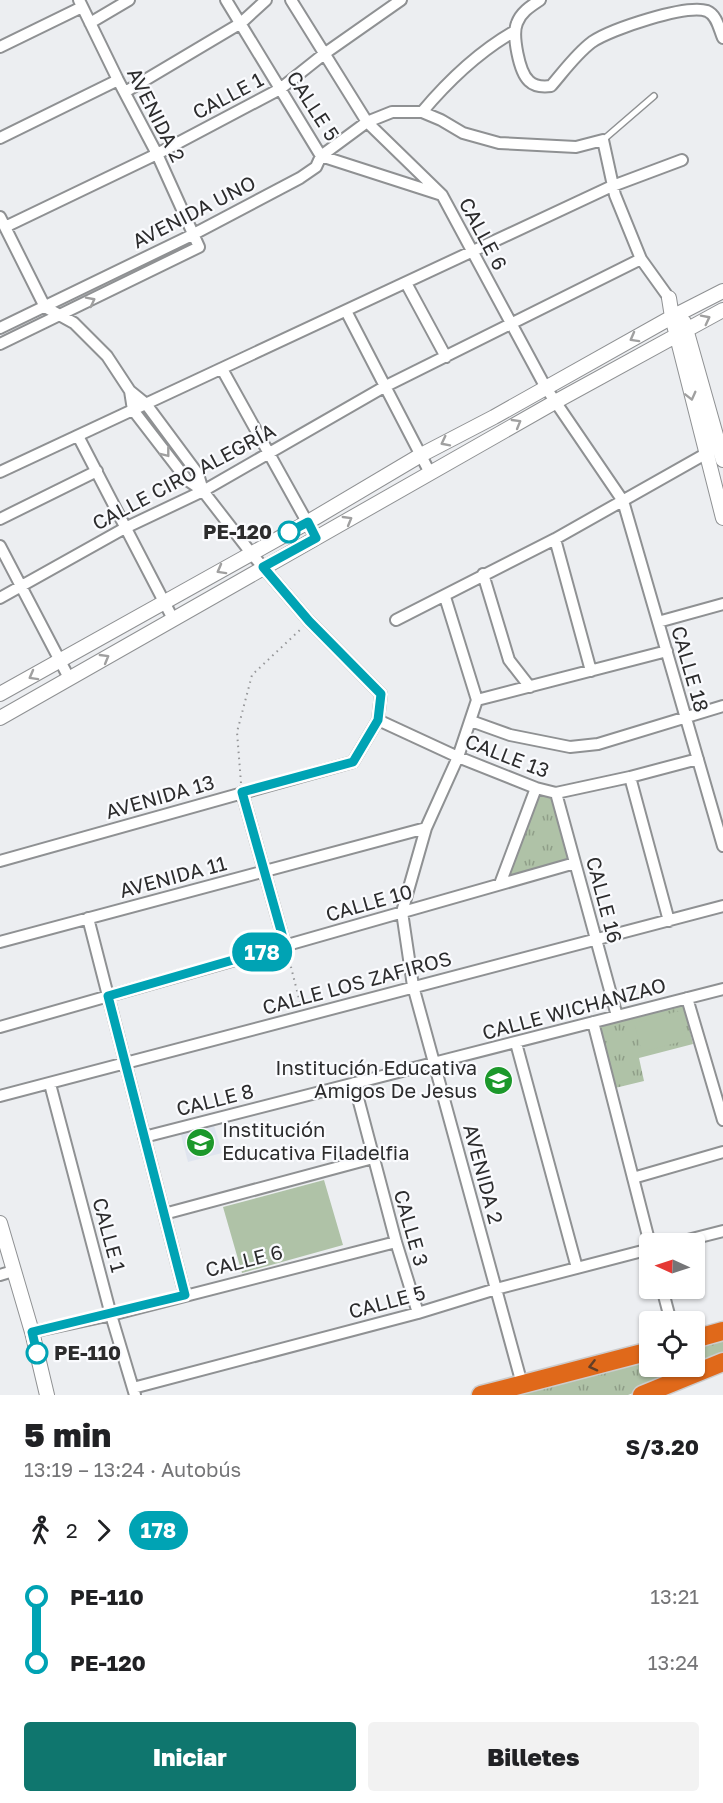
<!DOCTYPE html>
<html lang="es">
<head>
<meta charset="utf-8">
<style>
	:root { --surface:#fff; --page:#f2f2f2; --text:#202124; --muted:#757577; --accent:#0f766e }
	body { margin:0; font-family:"Golos Text",sans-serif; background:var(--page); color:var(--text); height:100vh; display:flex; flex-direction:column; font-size:22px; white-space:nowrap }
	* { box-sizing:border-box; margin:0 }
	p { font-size:20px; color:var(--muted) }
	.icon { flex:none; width:33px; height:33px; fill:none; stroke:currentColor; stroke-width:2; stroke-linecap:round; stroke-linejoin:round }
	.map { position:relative; height:1395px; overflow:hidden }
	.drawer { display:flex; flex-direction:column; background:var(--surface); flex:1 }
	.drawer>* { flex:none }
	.badge { padding:0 12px; border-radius:20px; font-size:21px; line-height:39px }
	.needle { width:39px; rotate:273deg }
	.fabs { position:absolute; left:639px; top:1233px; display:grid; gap:12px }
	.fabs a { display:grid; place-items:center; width:66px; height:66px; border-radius:6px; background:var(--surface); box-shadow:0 2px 4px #0004; font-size:30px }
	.map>.badge { position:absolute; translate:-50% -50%; box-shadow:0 0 0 3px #fff }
	.legs { display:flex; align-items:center; gap:9px; height:66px; padding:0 24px; font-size:20px }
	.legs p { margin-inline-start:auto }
	.summary { display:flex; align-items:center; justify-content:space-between; height:102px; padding:0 24px }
	h1 { font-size:33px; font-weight:800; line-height:45px }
	.primary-button { display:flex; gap:12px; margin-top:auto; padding:12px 24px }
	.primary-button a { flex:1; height:69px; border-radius:6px; background:var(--accent); color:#fff; font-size:24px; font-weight:800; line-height:69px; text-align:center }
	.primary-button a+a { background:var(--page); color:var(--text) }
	ul { padding:0 24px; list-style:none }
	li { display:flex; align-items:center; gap:21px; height:66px; font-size:22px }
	li i { display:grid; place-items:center; width:9px; height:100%; margin:0 8px; background:currentColor }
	li i::after { content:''; width:15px; height:15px; margin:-8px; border:4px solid; border-radius:50%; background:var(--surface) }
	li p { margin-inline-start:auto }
	li:first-child i { background:linear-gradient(#0000 50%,currentColor 0) }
	li:last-child i { background:linear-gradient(currentColor 50%,#0000 0) }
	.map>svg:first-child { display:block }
</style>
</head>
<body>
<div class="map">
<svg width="723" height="1395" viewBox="0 0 723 1395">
	<defs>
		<pattern id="park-tufts" width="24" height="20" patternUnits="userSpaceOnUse" patternTransform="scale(1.5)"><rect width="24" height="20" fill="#afc2a7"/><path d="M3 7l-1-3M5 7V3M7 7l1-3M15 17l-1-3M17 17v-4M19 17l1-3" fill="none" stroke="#8f9e88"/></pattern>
	</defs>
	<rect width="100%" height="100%" fill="#eceef1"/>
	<path fill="#dfe4ee" d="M 213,1122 L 222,1153 L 188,1162 L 180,1131 Z"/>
	<path fill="url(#park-tufts)" d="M 536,788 L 556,793 L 575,863 L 500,884 Z
		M 683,1003 L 693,1044 L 639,1058 L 644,1081 L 615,1088 L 599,1025 Z
		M 723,1338 L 723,1357 L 628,1395 L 512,1395 L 649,1358 L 650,1366 L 694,1366 L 695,1346 Z"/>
	<path fill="#afc2a7" d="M 679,1011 L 687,1040 L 642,1052 L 634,1023 Z
		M 324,1180 L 343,1245 L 242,1273 L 223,1207 Z"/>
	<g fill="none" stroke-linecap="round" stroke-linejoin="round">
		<defs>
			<path id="lane" d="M 603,140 L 654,96"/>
			<path id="street" d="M 226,0 L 321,156 L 439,194
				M 291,0 L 367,122 L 442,195 L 546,388 L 623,501 L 723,846
				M 540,0 C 531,6 521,12 517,23 C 512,35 519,72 529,81 C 535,87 543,87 551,86 C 564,71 576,54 592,42 C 611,29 686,4 707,11 C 717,15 719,29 723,38
				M 90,23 L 129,0
				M 0,47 L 82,7
				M 125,92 L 241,23 L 266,0
				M 422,112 C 449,80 478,52 515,31
				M 0,138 L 118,80
				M 0,217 L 45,307 L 74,323 L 107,356 L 130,391 L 146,404 L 198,474 L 203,491
				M 5,227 L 157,154 L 280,89 L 324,54 L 401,0
				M 406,283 L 446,357
				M 346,311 L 430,473
				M 0,328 L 192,235 L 300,178 L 316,167 L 321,156 L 367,122 L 392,112 L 422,112 L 441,120 L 463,133 L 499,143 L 576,147 L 603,140 L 615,195 L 641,259 L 669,298
				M 0,344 L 199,247 L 157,154 L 118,80 L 79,0
				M 222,369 L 316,538
				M 78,436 L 173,619
				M 0,472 L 610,187 L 682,160
				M 0,519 L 97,471
				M 555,539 L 591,671
				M 0,546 L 69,678
				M 483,574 L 509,660 L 530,687
				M 445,597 L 477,700
				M 0,598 L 125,528 L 203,491 L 384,387 L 641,259
				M 396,620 L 555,539 L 723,444
				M 658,622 L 723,604
				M 477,700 L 458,757 L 426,828 L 402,912 L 413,986 L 522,1384
				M 477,700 L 667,651
				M 378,720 L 458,757 L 536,788 L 556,793 L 630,777 L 698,759
				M 471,721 L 510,735 L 570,747 L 598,744 L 723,706
				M 630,777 L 669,921
				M 242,792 L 285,945
				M 556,793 L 617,1016
				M 0,861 L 353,762 L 378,720 L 381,694 L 309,621 L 251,553 L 203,491 L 187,480 L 133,410 L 130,391
				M 500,884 L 536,788
				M 88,918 L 185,1295
				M 0,942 L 426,828
				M 687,998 L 723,1120
				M 593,1022 L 650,1244
				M 0,1027 L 575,863
				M 516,1043 L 577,1268
				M 354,1083 L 396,1242 L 418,1313
				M 50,1084 L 111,1315 L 135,1395
				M 0,1096 L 723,906
				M 144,1137 L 723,989
				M 633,1178 L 723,1152
				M 164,1214 L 373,1158
				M 672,1244 L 723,1231
				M 0,1275 L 13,1271
				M 662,1288 L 671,1322
				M 32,1332 L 111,1315 L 396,1242
				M 133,1388 L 418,1313 L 496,1289 L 650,1249"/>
			<path id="secondary" d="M 669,298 L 672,317 L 723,518
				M 684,322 L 723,460
				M 0,694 L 308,522 L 421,455 L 494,417 L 672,317 L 723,291
				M 0,718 L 555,402 L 723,310
				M 0,1223 L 32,1332 L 47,1395"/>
			<path id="highway" d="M 694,1339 L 723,1331
				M 481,1395 L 650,1351
				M 642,1395 L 723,1362"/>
		</defs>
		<use href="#lane" stroke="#8f9193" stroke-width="8"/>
		<use href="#street" stroke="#8f9193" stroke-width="14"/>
		<use href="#secondary" stroke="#8f9193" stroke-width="16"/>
		<use href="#highway" stroke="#cccccd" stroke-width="21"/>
		<path stroke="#959698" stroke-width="2" stroke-dasharray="1.5 4.5" stroke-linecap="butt" d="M 241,783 L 237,732 L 252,675 L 303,627
			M 288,955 L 301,1007"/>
		<use href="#lane" stroke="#fff" stroke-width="5"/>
		<use href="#street" stroke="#fff" stroke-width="10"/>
		<use href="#secondary" stroke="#fff" stroke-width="14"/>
		<use href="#highway" stroke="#e0691a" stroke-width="18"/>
	</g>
	<defs><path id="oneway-chevron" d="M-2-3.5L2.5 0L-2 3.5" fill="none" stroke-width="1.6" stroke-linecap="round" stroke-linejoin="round" transform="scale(1.5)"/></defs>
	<g stroke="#a0a0a0">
		<use href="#oneway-chevron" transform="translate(91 301) rotate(-27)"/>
		<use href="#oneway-chevron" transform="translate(706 319) rotate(-27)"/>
		<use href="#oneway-chevron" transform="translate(634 338) rotate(151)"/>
		<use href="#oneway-chevron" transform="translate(691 396) rotate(76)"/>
		<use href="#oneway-chevron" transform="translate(517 423) rotate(-30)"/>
		<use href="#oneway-chevron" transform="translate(445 442) rotate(153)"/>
		<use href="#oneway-chevron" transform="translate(166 453) rotate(52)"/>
		<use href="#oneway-chevron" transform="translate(348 520) rotate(-30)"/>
		<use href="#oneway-chevron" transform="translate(221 570) rotate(151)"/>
		<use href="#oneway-chevron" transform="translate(105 658) rotate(-30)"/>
		<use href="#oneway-chevron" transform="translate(33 676) rotate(151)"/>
	</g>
	<use stroke="#623e27" href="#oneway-chevron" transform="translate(593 1366) rotate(166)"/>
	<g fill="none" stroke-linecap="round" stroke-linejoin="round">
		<defs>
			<path id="line-1" d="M 37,1353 L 32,1332 L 185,1295 L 108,996 L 285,945 L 242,792 L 353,762 L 378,720 L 381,694 L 309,621 L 263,567 L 316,538 L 308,522 L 289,532"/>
		</defs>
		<use href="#line-1" stroke="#fff" stroke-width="14"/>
		<use href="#line-1" stroke="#00a3b4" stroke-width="9"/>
	</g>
	<defs>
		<symbol id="school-disc" viewBox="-11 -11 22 22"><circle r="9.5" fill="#1c982b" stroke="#fafbfe"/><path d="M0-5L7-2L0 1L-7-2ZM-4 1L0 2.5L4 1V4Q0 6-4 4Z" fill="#fff"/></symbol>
	</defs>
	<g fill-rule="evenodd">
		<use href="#school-disc" x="482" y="1064" width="33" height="33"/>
		<use href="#school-disc" x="184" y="1126" width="33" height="33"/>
	</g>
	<g fill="#fff" stroke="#00a3b4" stroke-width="3">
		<circle cx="289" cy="532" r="10"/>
		<circle cx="37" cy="1353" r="10"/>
	</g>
	<g text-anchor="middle" stroke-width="4.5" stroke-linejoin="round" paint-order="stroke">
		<g font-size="20" fill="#2c2c2d" stroke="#fafbfe">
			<text transform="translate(228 96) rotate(-28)" y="7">CALLE 1</text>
			<text transform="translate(313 106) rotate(57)" y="7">CALLE 5</text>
			<text transform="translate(156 115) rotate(63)" y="7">AVENIDA 2</text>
			<text transform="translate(194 212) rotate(-27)" y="7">AVENIDA UNO</text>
			<text transform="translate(483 234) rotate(62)" y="7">CALLE 6</text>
			<text transform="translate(184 477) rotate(-28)" y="7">CALLE CIRO ALEGRÍA</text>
			<text transform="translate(690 669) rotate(74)" y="7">CALLE 18</text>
			<text transform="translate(507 756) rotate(21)" y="7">CALLE 13</text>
			<text transform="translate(160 797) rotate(-16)" y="7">AVENIDA 13</text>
			<text transform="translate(173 877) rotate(-15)" y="7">AVENIDA 11</text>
			<text transform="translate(604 900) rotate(75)" y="7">CALLE 16</text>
			<text transform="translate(369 903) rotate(-16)" y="7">CALLE 10</text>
			<text transform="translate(357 983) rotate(-15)" y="7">CALLE LOS ZAFIROS</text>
			<text transform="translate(574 1009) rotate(-15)" y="7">CALLE WICHANZAO</text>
			<text transform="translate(215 1100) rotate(-14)" y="7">CALLE 8</text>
			<text transform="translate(483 1174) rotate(75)" y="7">AVENIDA 2</text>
			<text transform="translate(411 1228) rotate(74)" y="7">CALLE 3</text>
			<text transform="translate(109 1235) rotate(75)" y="7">CALLE 1</text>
			<text transform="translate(244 1261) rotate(-14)" y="7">CALLE 6</text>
			<text transform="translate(387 1302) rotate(-15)" y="7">CALLE 5</text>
		</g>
		<g font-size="20" font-weight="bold" fill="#2c2c2d" stroke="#fafbfe" text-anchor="end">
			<text x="272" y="539">PE-120</text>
			<text x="54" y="1360" text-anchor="start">PE-110</text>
		</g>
		<g font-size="20" fill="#2c2c2d" stroke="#fafbfe" text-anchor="end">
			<text x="477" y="1075">Institución Educativa<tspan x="477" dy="23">Amigos De Jesus</tspan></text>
			<text x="222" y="1137" text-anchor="start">Institución<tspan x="222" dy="23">Educativa Filadelfia</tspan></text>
		</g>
	</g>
</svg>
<div class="fabs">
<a><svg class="needle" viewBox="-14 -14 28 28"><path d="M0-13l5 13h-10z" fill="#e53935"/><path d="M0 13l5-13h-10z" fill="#757577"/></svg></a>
<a><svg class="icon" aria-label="locate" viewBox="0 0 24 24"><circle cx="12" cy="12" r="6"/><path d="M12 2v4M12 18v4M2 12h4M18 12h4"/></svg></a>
</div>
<b class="badge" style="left:262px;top:952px;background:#00a3b4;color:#fff">178</b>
</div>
<section class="drawer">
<div class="summary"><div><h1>5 min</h1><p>13:19 – 13:24 · Autobús</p></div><b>S/3.20</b></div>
<div class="legs"><svg class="icon" aria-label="walk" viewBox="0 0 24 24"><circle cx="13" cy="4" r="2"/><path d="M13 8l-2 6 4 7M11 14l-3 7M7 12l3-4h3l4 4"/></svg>2<svg class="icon" aria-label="forward" viewBox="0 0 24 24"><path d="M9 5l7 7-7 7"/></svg><b class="badge" style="background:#00a3b4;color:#fff">178</b></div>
<ul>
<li><i style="color:#00a3b4"></i><b>PE-110</b><p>13:21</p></li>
<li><i style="color:#00a3b4"></i><b>PE-120</b><p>13:24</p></li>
</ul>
<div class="primary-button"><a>Iniciar</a><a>Billetes</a></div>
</section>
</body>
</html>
